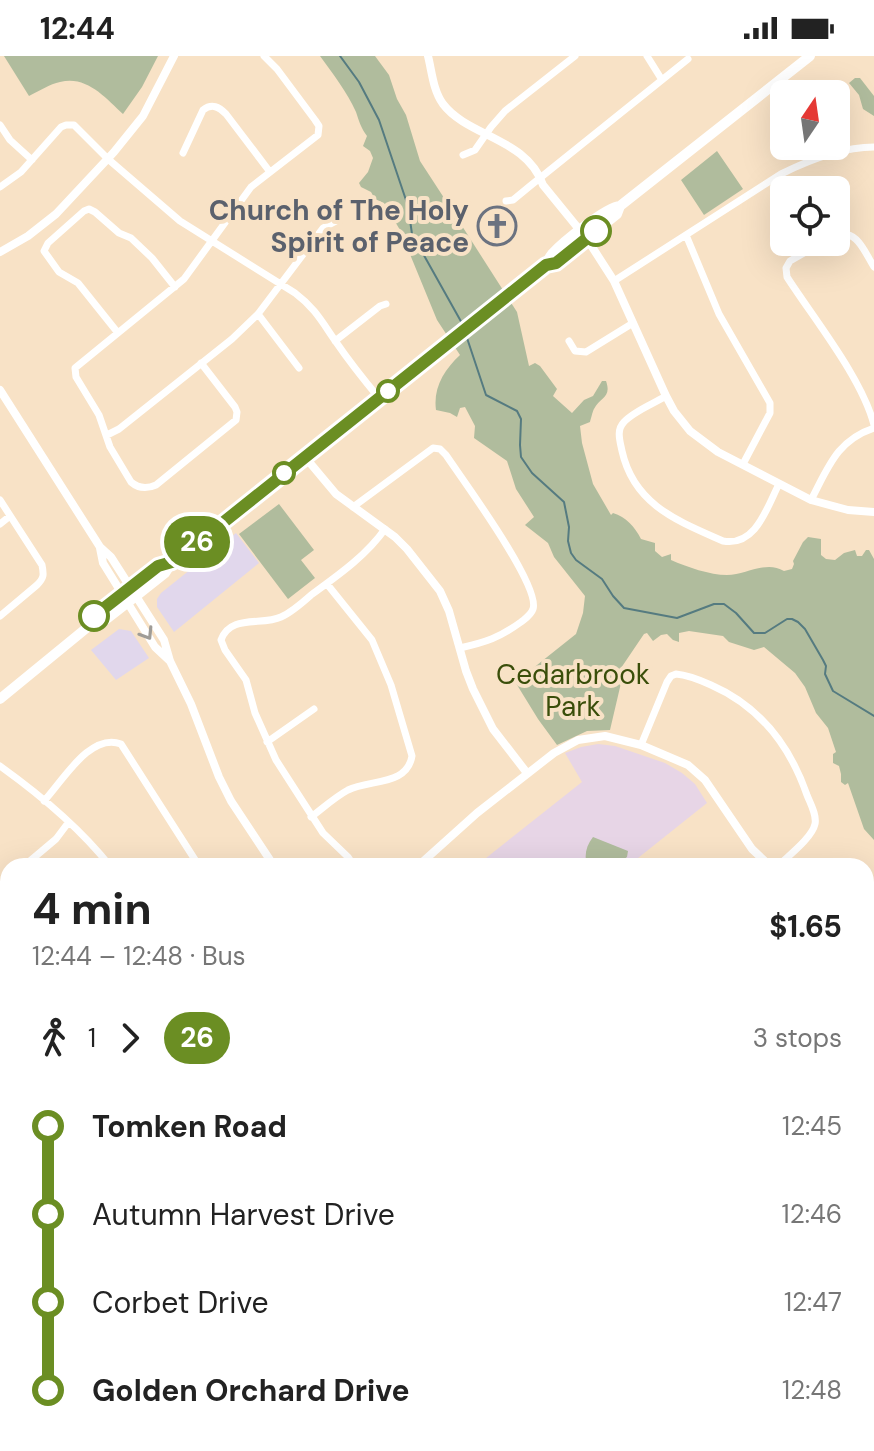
<!DOCTYPE html>
<html lang="en">
<head>
<meta charset="utf-8">
<style>
	:root { --surface:#fff; --page:#f2f2f2; --text:#222; --muted:#767676 }
	body { margin:0; font-family:"DM Sans",sans-serif; background:var(--page); color:var(--text); height:100vh; display:flex; flex-direction:column; font-size:30px; white-space:nowrap }
	* { box-sizing:border-box; margin:0 }
	p { font-size:26px; color:var(--muted) }
	.icon { flex:none; width:44px; height:44px; fill:none; stroke:currentColor; stroke-width:2; stroke-linecap:round; stroke-linejoin:round }
	.map { position:relative; flex:1; overflow:hidden }
	.sheet { position:absolute; left:0px; top:802px; width:874px; height:594px; display:flex; flex-direction:column; background:var(--surface); border-radius:24px 24px 0 0; box-shadow:0 8px 32px #0002 }
	.sheet>* { flex:none }
	.badge { padding:0 16px; border-radius:26px; font-size:28px; line-height:52px }
	.needle { width:52px; rotate:13deg }
	.controls { position:absolute; left:770px; top:24px; display:grid; gap:16px }
	.controls a { display:grid; place-items:center; width:80px; height:80px; border-radius:12px; background:var(--surface); box-shadow:0 8px 32px #0002; font-size:40px }
	.map>.badge { position:absolute; translate:-50% -50%; box-shadow:0 0 0 4px #fff }
	.legs { display:flex; align-items:center; gap:12px; height:88px; padding:0 32px; font-size:26px }
	.legs p { margin-inline-start:auto }
	.summary { display:flex; align-items:center; justify-content:space-between; height:136px; padding:0 32px }
	h1 { font-size:44px; font-weight:700; line-height:60px }
	ul { padding:0 32px; list-style:none }
	li { display:flex; align-items:center; gap:28px; height:88px; font-size:30px }
	li i { display:grid; place-items:center; width:12px; height:100%; margin:0 10px; background:currentColor }
	li i::after { content:''; width:20px; height:20px; margin:-10px; border:6px solid; border-radius:50%; background:var(--surface) }
	li p { margin-inline-start:auto }
	li:first-child i { background:linear-gradient(#0000 50%,currentColor 0) }
	li:last-child i { background:linear-gradient(currentColor 50%,#0000 0) }
	.status { display:flex; justify-content:space-between; align-items:center; height:56px; padding:0 40px; background:var(--surface); direction:ltr }
	.status svg { height:22px; fill:currentColor }
	.map>svg:first-child { display:block }
</style>
</head>
<body>
<div class="status"><b>12:44</b><svg viewBox="0 0 49 12"><path d="M0 12V9h3v3zM5 12V6h3v6zM10 12V3h3v9zM15 12V0h3v12zM26 1h20v11H26zM47 4h2v5h-2z"/></svg></div>
<div class="map">
<svg width="874" height="1395" viewBox="0 0 874 1395">
	<rect width="100%" height="100%" fill="#f8e2c6"/>
	<path fill="#e1d7ec" d="M 236,477 L 259,507 L 174,576 L 157,551 L 157,543 L 161,537 Z
		M 119,573 L 131,575 L 149,602 L 116,624 L 91,594 Z
		M 866,922 L 874,933 L 874,968 L 866,976 Z"/>
	<path fill="#e7d5e6" d="M 598,688 L 615,690 L 665,707 L 682,717 L 695,728 L 707,747 L 628,810 L 484,810 L 481,806 L 582,726 L 565,697 L 581,691 Z
		M 8,1065 L 8,1244 L 0,1235 L 0,1071 Z"/>
	<path fill="#b0bc9d" d="M 4,0 L 158,0 L 142,31 L 123,58 C 105,41 86,19 60,26 C 50,28 39,35 29,40 Z
		M 320,0 L 375,0 L 389,19 L 397,43 L 406,59 L 420,105 L 448,148 L 450,155 L 455,159 L 517,256 L 529,310 L 535,307 L 540,310 L 557,333 L 553,340 L 572,357 L 584,344 L 593,340 L 602,325 L 606,325 C 612,342 600,341 594,353 C 593,354 590,366 590,366 L 580,370 L 582,387 L 593,428 L 611,459 L 613,457 C 626,461 635,471 641,483 L 655,487 L 655,495 L 662,501 L 671,498 L 671,504 C 687,511 710,519 727,519 C 746,519 766,504 784,515 L 792,513 L 794,508 L 793,505 L 803,486 L 808,481 L 821,483 L 821,499 L 826,503 L 835,504 L 844,497 L 855,494 L 857,500 L 862,500 L 866,494 L 869,494 L 874,503 L 874,784 L 864,773 L 848,727 L 845,729 L 841,726 L 841,718 L 839,710 L 833,707 L 833,698 L 836,696 L 828,672 L 816,657 L 805,631 L 795,617 L 764,591 L 754,594 L 729,586 L 723,580 L 689,575 L 679,577 L 679,586 L 673,584 L 667,578 L 661,579 L 653,585 L 647,577 L 644,578 L 621,612 L 621,627 L 610,674 L 587,675 L 557,689 L 538,663 L 514,624 L 527,617 L 576,578 L 583,557 L 585,540 L 554,501 L 548,487 L 525,469 L 534,461 L 516,433 L 507,405 L 474,382 L 475,370 L 465,351 L 460,352 L 457,361 L 450,357 L 436,354 C 433,332 444,314 460,299 L 437,264 L 400,174 L 384,147 L 375,143 L 371,136 L 361,131 L 359,127 L 368,116 L 373,102 L 370,95 L 363,90 L 367,80 C 361,72 359,65 356,56 C 347,36 333,18 320,0 Z
		M 855,22 L 860,22 L 874,40 L 874,60 L 863,53 L 859,39 L 849,27 Z
		M 717,95 L 743,133 L 704,159 L 681,124 Z
		M 279,448 L 314,494 L 301,504 L 315,522 L 288,543 L 239,478 Z
		M 593,781 L 628,795 L 627,801 L 615,810 L 587,810 C 584,799 586,790 593,781 Z
		M 233,1388 L 428,1388 L 424,1395 L 238,1395 Z"/>
	<path fill="#67a1ac" stroke="#557b80" stroke-width="2" d="M 250,1388 L 365,1388 L 369,1395 L 254,1395 Z"/>
	<g fill="none" stroke-linecap="round" stroke-linejoin="round">
		<path stroke="#557b80" stroke-width="2" d="M 340,0 L 359,26 L 379,64 L 408,150 L 412,178 L 463,269
			M 466,279 L 486,339 L 517,355 L 521,363 L 520,389 L 521,401 L 532,417 L 564,446 L 569,471 L 568,485 L 571,497 L 576,504 L 602,523 L 613,540 L 624,552 L 677,562 L 714,548 L 724,548 L 736,557 L 754,577 L 765,577 L 787,563 L 792,563 L 798,566 L 805,573 L 823,604 L 826,610 L 825,618 L 833,635 L 874,660"/>
		<path stroke="#fff" stroke-width="7" d="M 647,0 L 662,24
			M 0,69 L 10,84 L 32,104
			M 183,97 L 203,54 C 212,47 219,51 226,58 L 270,116
			M 463,99 L 475,94 L 491,71 L 505,55 L 575,0
			M 0,131 L 21,116 L 61,71 L 66,69 L 74,69 L 108,103 L 180,165 L 295,237 C 315,252 322,266 336,286 C 349,305 364,324 379,342
			M 506,145 L 513,144 L 530,130 L 688,3
			M 686,179 L 719,258 L 770,347 L 770,357 L 743,408
			M 836,179 C 857,173 864,195 874,211
			M 823,186 L 790,205 L 786,212 L 787,221 C 814,263 862,322 874,369
			M 614,225 L 781,118 C 809,104 842,91 874,91
			M 258,258 L 299,312
			M 118,277 L 78,227 L 59,216 L 44,195 L 48,187 L 84,155 L 89,153 L 95,156 L 119,177 L 131,182 L 152,202 L 175,231
			M 335,285 L 380,250 L 386,248
			M 569,285 L 575,295 L 586,296 L 633,267
			M 201,307 L 235,351 L 237,356 L 236,364 L 156,429 C 147,433 139,433 131,426 L 110,391 L 99,359 L 76,321 L 75,312 L 184,223 L 251,131 L 318,79 L 319,70 L 315,64 L 277,13 L 264,0
			M 666,340 C 653,348 634,355 624,366 C 616,374 620,385 622,395 C 634,449 678,465 723,485 C 756,491 767,451 779,428
			M 107,379 L 119,373 L 232,283 L 258,258 L 323,172 L 338,164
			M 0,444 L 42,509 C 44,519 44,522 37,529 L 0,560
			M 811,444 C 828,412 837,384 874,372
			M 353,451 L 433,392 L 440,393 L 446,399 C 462,423 541,530 533,553 C 531,559 526,562 521,566 C 499,582 486,586 460,592
			M 0,468 L 10,460
			M 267,686 L 314,653
			M 641,689 L 667,626 L 671,620 L 676,618 C 688,619 700,624 711,629 C 759,650 790,690 807,739 C 810,747 817,759 815,768 C 812,782 788,800 778,810
			M 0,710 C 39,738 80,772 110,810
			M 44,745 C 62,726 90,676 121,688 L 199,810
			M 311,761 C 323,752 335,741 348,734 C 370,723 407,730 412,700 L 391,629 L 372,584 L 327,528
			M 24,810 L 56,783 L 68,767
			M 354,810 L 348,801 L 323,777 L 276,704 L 255,657 L 246,624 L 225,594 L 221,584 C 230,558 262,570 281,561 C 292,556 302,547 311,539 C 337,520 366,500 385,473
			M 0,830 L 8,823
			M 0,924 L 8,918
			M 0,945 L 8,958
			M 866,1205 L 874,1216
			M 866,1239 L 874,1232
			M 0,1245 L 8,1254
			M 0,1268 L 8,1261
			M 866,1339 L 874,1333
			M 0,1383 L 8,1395
			M 100,1388 L 105,1395
			M 183,1388 L 188,1395
			M 475,1388 L 481,1395
			M 722,1388 L 727,1395
			M 584,1395 L 584,1388
			M 792,1395 L 801,1388"/>
		<path stroke="#fff" stroke-width="8" d="M 428,0 C 432,16 433,34 443,48 C 468,81 527,82 543,129 L 587,183 L 614,225 L 666,340 L 674,355 L 690,375 L 718,396 L 811,444 L 848,454 L 874,456
			M 0,196 L 28,180 L 56,158 L 114,96 L 143,60 L 174,0
			M 0,334 L 100,491 L 111,501 L 164,584 L 170,605 L 191,648 L 219,721 L 231,745 L 274,810
			M 305,401 L 336,438 L 395,481 L 407,493 L 440,535 L 449,555 L 466,615 L 473,633 L 493,673 L 527,717
			M 100,492 L 103,507 L 155,591 L 170,605
			M 418,810 L 477,757 L 554,697 L 578,684 L 605,680 L 641,689 L 688,709 L 705,724 L 752,793 L 770,810
			M 866,906 L 874,916
			M 866,991 L 874,983
			M 0,1028 L 8,1022
			M 866,1081 L 874,1091
			M 650,1388 L 654,1395
			M 435,1395 L 440,1388"/>
		<path stroke="#fff" stroke-width="10" d="M 546,209 L 556,207 L 617,158 L 620,150
			M 89,570 L 100,568 L 136,540 L 165,517 L 172,506 L 546,209 C 548,203 549,202 552,198 C 563,186 606,151 620,150 L 810,0
			M 0,643 L 89,570 L 94,560 L 158,510 L 172,506"/>
	</g>
	<defs><path id="oneway-chevron" d="M-2-3.5L2.5 0L-2 3.5" fill="none" stroke-width="1.6" stroke-linecap="round" stroke-linejoin="round" transform="scale(2)"/></defs>
	<use stroke="#9f9c97" href="#oneway-chevron" transform="translate(147 578) rotate(58)"/>
	<g fill="none" stroke-linecap="round" stroke-linejoin="round">
		<defs>
			<path id="line-1" d="M 94,560 L 158,510 L 172,506 L 225,465 L 546,209 L 556,207 L 596,175"/>
		</defs>
		<use href="#line-1" stroke="#fff" stroke-width="18"/>
		<use href="#line-1" stroke="#6b8e23" stroke-width="12"/>
	</g>
	<defs>
		<symbol id="church-ring" viewBox="-11 -11 22 22"><circle r="9.5" fill="#f8e2c6" stroke="#6b7280" stroke-width="1.5"/><path d="M-1.2-6h2.4v3.5h3.3v2.4h-3.3V6h-2.4V-.1h-3.3v-2.4h3.3Z" fill="#6b7280"/></symbol>
	</defs>
	<g fill-rule="evenodd">
		<use href="#church-ring" x="475" y="148" width="44" height="44"/>
	</g>
	<g fill="#fff" stroke="#6b8e23" stroke-width="4">
		<circle cx="596" cy="175" r="14"/>
		<circle cx="388" cy="335" r="10"/>
		<circle cx="284" cy="417" r="10"/>
		<circle cx="94" cy="560" r="14"/>
	</g>
	<g text-anchor="middle" stroke-width="8" stroke-linejoin="round" paint-order="stroke">
		<g font-size="28" font-weight="bold" fill="#5b616d" stroke="#f8e2c6" text-anchor="end">
			<text x="469" y="164">Church of The Holy<tspan x="469" dy="32">Spirit of Peace</tspan></text>
		</g>
		<g font-size="28" fill="#3a4e0a" stroke="#f8e2c6">
			<text x="573" y="628">Cedarbrook<tspan x="573" dy="32">Park</tspan></text>
		</g>
	</g>
</svg>
<div class="controls">
<a><svg class="needle" viewBox="-14 -14 28 28"><path d="M0-13l5 13h-10z" fill="#e53935"/><path d="M0 13l5-13h-10z" fill="#767676"/></svg></a>
<a><svg class="icon" aria-label="locate" viewBox="0 0 24 24"><circle cx="12" cy="12" r="6"/><path d="M12 2v4M12 18v4M2 12h4M18 12h4"/></svg></a>
</div>
<b class="badge" style="left:197px;top:486px;background:#6b8e23;color:#fff">26</b>
<section class="sheet">
<div class="summary"><div><h1>4 min</h1><p>12:44 – 12:48 · Bus</p></div><b>$1.65</b></div>
<div class="legs"><svg class="icon" aria-label="walk" viewBox="0 0 24 24"><circle cx="13" cy="4" r="2"/><path d="M13 8l-2 6 4 7M11 14l-3 7M7 12l3-4h3l4 4"/></svg>1<svg class="icon" aria-label="forward" viewBox="0 0 24 24"><path d="M9 5l7 7-7 7"/></svg><b class="badge" style="background:#6b8e23;color:#fff">26</b><p>3 stops</p></div>
<ul>
<li><i style="color:#6b8e23"></i><b>Tomken Road</b><p>12:45</p></li>
<li><i style="color:#6b8e23"></i><span>Autumn Harvest Drive</span><p>12:46</p></li>
<li><i style="color:#6b8e23"></i><span>Corbet Drive</span><p>12:47</p></li>
<li><i style="color:#6b8e23"></i><b>Golden Orchard Drive</b><p>12:48</p></li>
</ul>
</section>
</div>
</body>
</html>
